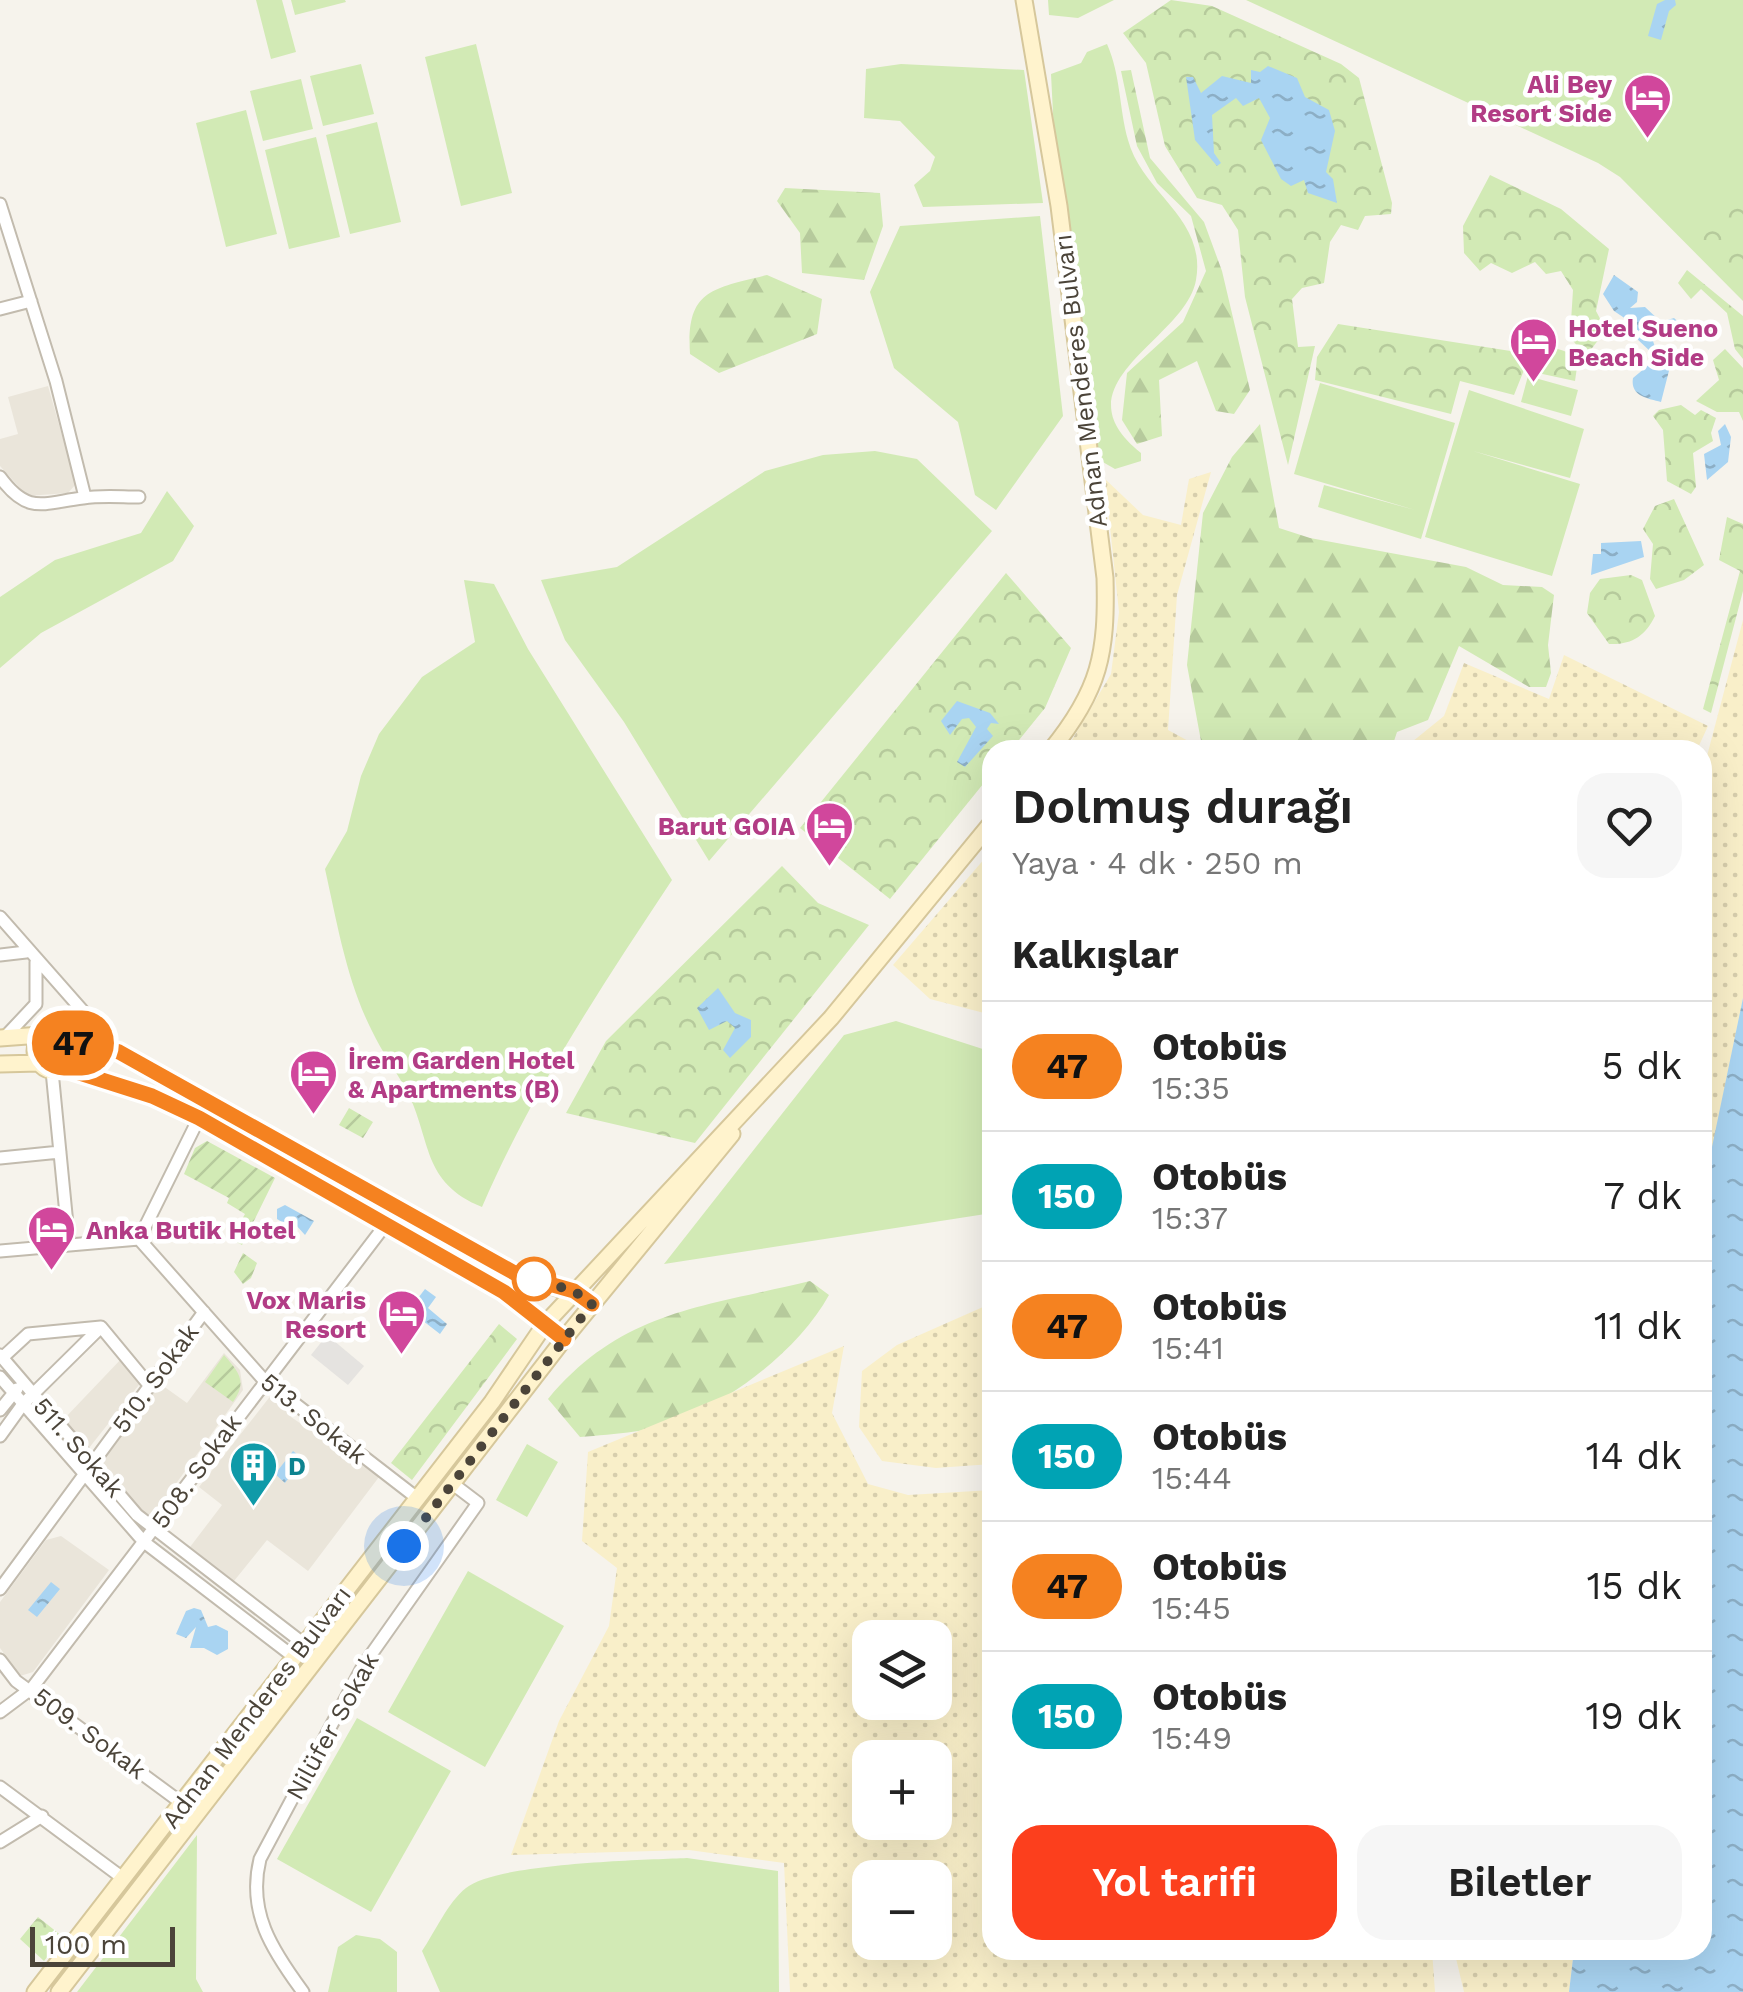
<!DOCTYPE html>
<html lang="tr">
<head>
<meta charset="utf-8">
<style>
	:root { --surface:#fff; --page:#f6f6f6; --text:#222; --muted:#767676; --line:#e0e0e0; --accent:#fc3f1d }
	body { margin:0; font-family:"Work Sans",sans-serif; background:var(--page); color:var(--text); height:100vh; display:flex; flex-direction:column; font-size:38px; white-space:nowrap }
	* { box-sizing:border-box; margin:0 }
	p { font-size:32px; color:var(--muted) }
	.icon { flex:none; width:55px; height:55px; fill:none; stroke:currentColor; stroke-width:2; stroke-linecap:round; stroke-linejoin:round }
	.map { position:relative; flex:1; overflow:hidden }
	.panel { position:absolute; left:982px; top:740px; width:730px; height:1220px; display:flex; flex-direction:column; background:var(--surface); border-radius:30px; box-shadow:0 10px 40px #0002 }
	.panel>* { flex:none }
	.badge { padding:0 20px; border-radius:32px; font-size:35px; line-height:65px }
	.buttons { position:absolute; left:852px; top:1620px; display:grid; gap:20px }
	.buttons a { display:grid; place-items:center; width:100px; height:100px; border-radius:20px; background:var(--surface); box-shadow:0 10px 40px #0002; font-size:50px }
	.scale { position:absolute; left:30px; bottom:25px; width:145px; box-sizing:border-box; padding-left:10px; border:5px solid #4b4439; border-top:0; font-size:28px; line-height:35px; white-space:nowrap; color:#4b4439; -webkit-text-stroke:8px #fff; paint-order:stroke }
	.you { position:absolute; width:50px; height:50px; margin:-25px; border:8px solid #fff; border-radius:50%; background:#1a73e8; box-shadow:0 0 0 15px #1a73e833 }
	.map>.badge { position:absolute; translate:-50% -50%; box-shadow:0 0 0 5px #fff }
	h2 { padding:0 30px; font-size:38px; line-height:90px }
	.round { display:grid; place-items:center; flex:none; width:105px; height:105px; border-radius:30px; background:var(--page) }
	.overview { display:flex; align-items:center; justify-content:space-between; height:170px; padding:0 30px }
	h1 { font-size:48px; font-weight:600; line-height:75px }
	.primary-button { display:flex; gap:20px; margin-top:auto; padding:20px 30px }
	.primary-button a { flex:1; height:115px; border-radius:30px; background:var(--accent); color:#fff; font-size:40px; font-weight:600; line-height:115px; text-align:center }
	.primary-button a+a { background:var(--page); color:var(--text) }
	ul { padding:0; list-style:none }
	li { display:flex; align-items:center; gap:30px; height:130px; padding:0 30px; border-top:2px solid var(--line) }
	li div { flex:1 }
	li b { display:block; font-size:38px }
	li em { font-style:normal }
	li .badge { min-width:110px; font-weight:700; text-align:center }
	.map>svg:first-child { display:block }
</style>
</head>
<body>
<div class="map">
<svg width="1743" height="1992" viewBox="0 0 1743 1992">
	<defs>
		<pattern id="forest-firs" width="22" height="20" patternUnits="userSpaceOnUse" patternTransform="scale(2.5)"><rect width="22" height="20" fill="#d2eab5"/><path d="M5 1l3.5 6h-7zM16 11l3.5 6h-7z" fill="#b6ca9c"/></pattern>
		<pattern id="sand-dots" width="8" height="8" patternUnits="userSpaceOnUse" patternTransform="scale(2.5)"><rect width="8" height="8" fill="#f9efc9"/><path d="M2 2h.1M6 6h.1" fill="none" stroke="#d7cead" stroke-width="1.8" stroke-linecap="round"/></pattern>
		<pattern id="park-crowns" width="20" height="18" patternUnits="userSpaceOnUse" patternTransform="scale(2.5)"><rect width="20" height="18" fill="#d2eab5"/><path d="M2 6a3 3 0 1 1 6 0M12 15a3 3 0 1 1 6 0" fill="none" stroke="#b6ca9c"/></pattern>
		<pattern id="garden-furrows" width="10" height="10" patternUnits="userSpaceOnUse" patternTransform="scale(2.5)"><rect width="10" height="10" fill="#d2eab5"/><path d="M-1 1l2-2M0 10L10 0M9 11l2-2" fill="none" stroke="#b6ca9c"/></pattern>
		<pattern id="water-ripples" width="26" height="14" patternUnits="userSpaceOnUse" patternTransform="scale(2.5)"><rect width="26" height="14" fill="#a9d4f2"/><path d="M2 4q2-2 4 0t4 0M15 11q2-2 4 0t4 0" fill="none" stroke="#8caec5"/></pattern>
	</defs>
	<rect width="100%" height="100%" fill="#f6f3ec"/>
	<path fill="#eae5da" d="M 48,386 L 76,484 L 68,493 L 27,496 L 0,466 L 0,439 L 18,434 L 8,397 Z
		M 224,1353 L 240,1370 L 243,1390 L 155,1513 L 146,1515 L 102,1462 L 159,1383 L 187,1403 Z
		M 123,1357 L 142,1381 L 89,1448 L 64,1419 Z
		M 272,1394 L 294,1411 L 291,1417 L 379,1477 L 308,1571 L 267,1540 L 234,1581 L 190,1547 L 222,1505 L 199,1487 Z
		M 61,1536 L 109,1570 L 33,1672 L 20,1676 L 0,1648 L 0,1602 L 46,1540 Z"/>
	<path fill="#d2eab5" d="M 256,0 L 282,0 L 296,52 L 271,59 Z
		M 291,0 L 345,0 L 346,2 L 295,15 Z
		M 1048,0 L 1114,0 L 1078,18 L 1049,15 Z
		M 1246,0 L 1743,0 L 1743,301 L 1620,177 L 1598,163 Z
		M 476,44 L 512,193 L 461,206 L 425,57 Z
		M 1107,44 C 1121,76 1119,108 1128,140 C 1142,193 1207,218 1196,280 C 1186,340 1053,383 1141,453 L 1141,461 L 1115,469 L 1094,457 L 1054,133 L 1051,74 L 1081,63 L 1087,52 Z
		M 361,64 L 374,114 L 323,126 L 310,76 Z
		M 901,64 L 1024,70 L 1043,203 L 923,207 L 914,185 L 930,171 L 935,157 L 900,121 L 864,118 L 866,69 Z
		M 301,79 L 313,129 L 263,141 L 250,91 Z
		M 246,110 L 277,234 L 226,247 L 196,123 Z
		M 377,122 L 401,222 L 350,234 L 326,135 Z
		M 316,137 L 340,237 L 289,249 L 265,150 Z
		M 1040,216 L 1063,416 L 996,510 L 975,495 L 958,422 L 894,368 L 870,292 L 900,226 Z
		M 1528,376 L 1578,390 L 1571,416 L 1521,402 Z
		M 1320,383 L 1455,423 L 1421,539 L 1318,507 L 1324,485 L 1415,510 L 1294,474 Z
		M 1469,390 L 1584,429 L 1570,478 L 1473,451 L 1580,484 L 1552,576 L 1425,537 Z
		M 875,451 L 917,459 L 992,531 L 709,861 L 624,722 L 565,640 L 541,580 L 617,567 L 765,471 L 823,455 Z
		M 167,491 L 194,526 L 173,561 L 41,633 L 0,668 L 0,597 L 55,560 L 141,533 Z
		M 464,580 L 494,584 L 528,649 L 672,880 C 602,986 533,1089 482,1207 C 421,1182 432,1141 407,1091 C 396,1071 382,1052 372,1031 C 347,982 337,923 325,869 L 347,831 L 361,776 L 379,734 L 422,677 L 475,642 Z
		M 896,1021 L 992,1052 L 992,1213 L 664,1264 L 844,1035 Z
		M43 1050a12 12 0 1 1 24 0a12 12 0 1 1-24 0Z
		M 527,1444 L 558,1462 L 527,1517 L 496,1500 Z
		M 468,1571 L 564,1626 L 485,1767 L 388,1712 Z
		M 357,1718 L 451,1771 L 371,1912 L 277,1859 Z
		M 197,1835 L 196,1979 L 203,1992 L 77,1992 Z
		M 687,1858 L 778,1871 L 779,1992 L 440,1992 L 422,1951 C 435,1932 448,1902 466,1888 C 496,1863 644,1860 687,1858 Z
		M 356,1935 L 380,1939 L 397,1952 L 397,1992 L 328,1992 L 338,1947 Z"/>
	<path fill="url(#forest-firs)" d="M 1131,70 L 1150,158 L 1204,222 L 1222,271 L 1250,390 L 1234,414 L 1216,411 L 1197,361 L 1159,380 L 1162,436 L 1137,444 L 1122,420 L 1127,373 L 1183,322 L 1206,271 L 1191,216 L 1157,183 L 1137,146 L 1121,71 Z
		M 785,188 L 880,193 L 883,226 L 864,280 L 802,273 L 800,233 L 777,201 Z
		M 767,275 L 822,299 L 817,334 L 719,373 L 690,354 C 686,290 711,289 767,275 Z
		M 1260,424 L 1279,528 L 1310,538 L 1466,567 L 1503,585 L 1542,587 L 1554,595 L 1548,645 L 1551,673 L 1546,687 L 1529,687 L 1459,646 L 1428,720 L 1397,732 L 1391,750 L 1234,750 L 1201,741 L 1187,665 L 1203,513 L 1232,457 Z
		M 810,1281 L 829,1295 C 801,1346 741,1393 688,1417 C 655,1432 615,1434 580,1437 L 548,1399 C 622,1310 704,1307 810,1281 Z"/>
	<path fill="url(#sand-dots)" fill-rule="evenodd" d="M 1211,472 L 1177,595 L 1168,730 L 1205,750 L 1066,750 L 1111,674 L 1119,612 L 1105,479 L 1143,515 L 1181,525 L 1189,479 Z
		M 1743,620 L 1743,998 L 1703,1195 L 1703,771 Z
		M 1564,655 L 1708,726 L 1697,750 L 1402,750 L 1444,716 L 1464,663 L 1549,699 Z
		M 992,850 L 992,1015 L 930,999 L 893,965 Z
		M 992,1303 L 992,1464 L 936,1468 L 882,1461 L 859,1427 L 862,1371 L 897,1345 Z
		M 844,1346 L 832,1413 L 868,1484 L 908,1495 L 992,1490 L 992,1950 L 1432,1950 L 1435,1992 L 790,1992 L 784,1863 L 689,1850 L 511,1855 L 559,1721 L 609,1626 L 617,1568 L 582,1541 L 588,1452 ZM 870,1638 L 935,1638 L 935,1702 L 870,1702 ZM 870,1758 L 935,1758 L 935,1822 L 870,1822 ZM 870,1878 L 935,1878 L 935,1942 L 870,1942 Z
		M 1454,1950 L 1574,1950 L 1569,1992 L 1464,1992 Z"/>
	<path fill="url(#park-crowns)" d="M 1171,0 L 1212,6 L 1341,64 L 1359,78 L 1392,203 L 1391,214 L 1365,216 L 1358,230 L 1341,225 L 1330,242 L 1324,283 L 1302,288 L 1292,299 L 1298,347 L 1315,346 L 1288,465 L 1245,297 L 1238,230 L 1222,205 L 1197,198 L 1165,146 L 1146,63 L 1123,33 Z
		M 1490,175 L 1561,209 L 1609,249 L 1596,311 L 1606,330 L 1589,352 L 1583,353 L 1570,337 L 1573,290 L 1561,271 L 1546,274 L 1535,262 L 1512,273 L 1491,263 L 1480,271 L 1464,253 L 1463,226 Z
		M 1743,198 L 1743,282 L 1740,284 L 1693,235 Z
		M 1687,270 L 1743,316 L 1743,359 L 1735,349 L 1727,313 L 1701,289 L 1691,299 L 1678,283 Z
		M 1338,324 L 1517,352 C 1540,347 1560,343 1578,360 L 1575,381 L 1524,370 L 1514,395 L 1460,381 L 1451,414 L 1315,380 L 1317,357 Z
		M 1725,349 L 1743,368 L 1743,421 L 1739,412 L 1717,412 L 1696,401 L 1719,380 L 1713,360 Z
		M 1681,405 L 1695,415 L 1701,410 L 1716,418 L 1711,433 L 1713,441 L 1693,453 L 1696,487 L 1691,494 L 1667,481 L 1663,430 L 1653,416 L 1659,410 Z
		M 1674,499 L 1704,565 L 1684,580 L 1656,589 L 1650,579 L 1653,544 L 1643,529 L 1655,506 Z
		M 1727,517 L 1743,524 L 1743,591 L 1711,713 L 1703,709 L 1740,571 L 1719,560 Z
		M 1006,573 L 1071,648 L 1045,708 L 1011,750 L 992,750 L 992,773 L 890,899 L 800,828 Z
		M 1631,575 L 1642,580 L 1655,616 C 1645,636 1632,645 1609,644 L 1587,613 L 1590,593 L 1600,579 Z
		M 782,866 L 818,903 L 869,925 L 695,1143 L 566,1113 L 606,1041 Z
		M 499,1324 L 517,1339 L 412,1480 L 391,1463 Z
		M 38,1917 L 63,1937 L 44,1961 L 20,1939 Z"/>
	<path fill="url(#garden-furrows)" d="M 349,1108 L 373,1122 L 363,1138 L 339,1125 Z
		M 207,1141 L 275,1178 L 242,1245 L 231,1239 L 245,1214 L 227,1203 L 229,1198 L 184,1174 L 195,1148 Z
		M 243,1253 L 257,1263 L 251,1278 L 243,1284 L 234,1272 Z
		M 224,1355 C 240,1373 247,1382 233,1402 L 205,1382 Z"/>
	<path fill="#e5e3e0" d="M 327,1335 L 364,1366 L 348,1385 L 311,1355 Z"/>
	<path fill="url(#water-ripples)" d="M 1665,0 L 1675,0 L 1676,5 L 1669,11 L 1661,40 L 1648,36 L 1657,4 Z
		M 1268,66 L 1297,78 L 1305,97 L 1329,110 L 1335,131 L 1326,172 L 1333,179 L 1337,203 L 1308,193 L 1304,180 L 1291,186 L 1281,179 L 1261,140 L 1270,118 L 1259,98 L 1243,106 L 1236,98 L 1212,115 L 1214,153 L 1221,163 L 1217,166 L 1195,140 L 1186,77 L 1193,77 L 1201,93 L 1222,76 L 1251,83 L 1251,70 L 1260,72 Z
		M 1614,275 L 1638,292 L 1637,302 L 1630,308 L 1645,307 L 1661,322 L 1674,318 L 1687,330 L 1682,336 L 1664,329 L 1651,335 L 1657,353 L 1672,359 L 1661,402 C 1647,398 1630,396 1633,378 L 1651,363 L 1652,353 L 1635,337 L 1632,323 L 1614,311 L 1603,294 Z
		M 1725,424 L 1731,437 L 1728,462 L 1707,480 L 1704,454 L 1721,445 L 1718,431 Z
		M 1641,541 L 1644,557 L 1591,575 L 1593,554 L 1601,554 L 1601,543 Z
		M 957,701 L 990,713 L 999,724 L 991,723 L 987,729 L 993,736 L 965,767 L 957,762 L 976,727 L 969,718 L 962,719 L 950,735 L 941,721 Z
		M 718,988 L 735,1013 L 751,1020 L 751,1037 L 730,1058 L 723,1050 L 735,1028 L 727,1021 L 709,1030 L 697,1008 Z
		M 1743,998 L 1743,1992 L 1569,1992 L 1574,1950 L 1702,1950 L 1702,1195 Z
		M 285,1205 L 314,1221 L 305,1235 L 295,1224 L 287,1225 L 277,1219 L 277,1209 Z
		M 425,1289 L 436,1297 L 428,1308 L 447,1324 L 440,1334 L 409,1310 Z
		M 293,1451 L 303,1459 L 285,1483 L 275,1474 Z
		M 51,1582 L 60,1589 L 37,1617 L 28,1610 Z
		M 194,1608 L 201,1610 L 208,1627 L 216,1625 L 228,1631 L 228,1649 L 217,1655 L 204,1648 L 190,1648 L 196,1627 L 186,1638 L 176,1634 L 186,1611 Z"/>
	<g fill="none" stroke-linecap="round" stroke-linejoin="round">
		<defs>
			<path id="street" d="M 0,204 L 56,381 L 85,497
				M 0,309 L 31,301
				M 0,477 C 28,515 42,503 83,498 C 102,495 121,497 139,497
				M 0,917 L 119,1052
				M 0,955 L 26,952
				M 5,1037 L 36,1004 L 36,962
				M 52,1071 L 69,1245
				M 0,1158 L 60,1152
				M 139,1239 L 263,1379 L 417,1498
				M 139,1239 L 199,1118
				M 0,1251 L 139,1239
				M 0,1355 L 137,1515 L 304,1644
				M 2,1358 L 28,1334 L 101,1327 L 149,1385
				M 0,1377 L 144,1542 L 294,1657
				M 0,1410 L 17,1389
				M 0,1436 L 23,1404 L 101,1327
				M 0,1589 L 204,1312
				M 0,1660 L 16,1681 L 183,1804
				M 0,1712 L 32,1688 L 386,1224
				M 0,1787 L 124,1879
				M 0,1842 L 42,1816
				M 303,1992 C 272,1950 247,1912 260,1859 L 363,1666 L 478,1503 L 453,1484"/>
			<path id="secondary" d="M 1024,0 L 1059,206 L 1105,578 C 1107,653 1100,690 1051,750
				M35 1051a20 20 0 1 1 40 0a20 20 0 1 1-40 0Z
				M 68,1036 L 119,1052 L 518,1275 L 581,1296
				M 0,1038 L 41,1035
				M 0,1064 L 39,1063
				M 65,1068 L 152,1096 L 199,1118 L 504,1292 L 553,1330
				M 35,1992 L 492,1402 L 545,1324 L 831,1018 L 992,822
				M 59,1992 L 564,1339 L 732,1134"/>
		</defs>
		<use href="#street" stroke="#c2bbae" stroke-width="15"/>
		<use href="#secondary" stroke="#d6c79b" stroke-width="19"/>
		<use href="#street" stroke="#fff" stroke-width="11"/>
		<use href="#secondary" stroke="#fff3cd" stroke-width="15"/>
	</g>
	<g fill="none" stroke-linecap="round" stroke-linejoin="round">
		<defs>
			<path id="line" d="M 564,1339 L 504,1292 L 199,1118 L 152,1096 L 64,1068 L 74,1053 L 68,1036 L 119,1052 L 518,1275 L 574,1291 L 592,1304"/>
		</defs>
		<use href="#line" stroke="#fff" stroke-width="22"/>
		<use href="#line" stroke="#f58220" stroke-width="15"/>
		<path stroke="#4b4439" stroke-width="10" stroke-dasharray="0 18" d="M 404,1546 L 592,1304 L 574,1291 L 534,1279"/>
	</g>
	<defs>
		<symbol id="hotel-pin" viewBox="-11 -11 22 30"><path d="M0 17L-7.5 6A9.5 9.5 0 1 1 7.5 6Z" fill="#d1479c" stroke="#fff"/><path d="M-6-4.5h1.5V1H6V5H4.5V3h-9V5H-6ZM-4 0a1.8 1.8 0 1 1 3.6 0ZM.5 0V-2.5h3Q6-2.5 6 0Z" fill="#fff"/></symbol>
		<symbol id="building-pin" viewBox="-11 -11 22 30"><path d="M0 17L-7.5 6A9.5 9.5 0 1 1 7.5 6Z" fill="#0f9aa8" stroke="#fff"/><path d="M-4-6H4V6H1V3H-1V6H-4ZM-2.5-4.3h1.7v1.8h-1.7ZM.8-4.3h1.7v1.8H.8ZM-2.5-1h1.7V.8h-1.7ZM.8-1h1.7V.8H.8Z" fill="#fff"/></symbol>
	</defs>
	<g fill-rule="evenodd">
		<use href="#hotel-pin" x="1620" y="70" width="55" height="75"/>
		<use href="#hotel-pin" x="1506" y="314" width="55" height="75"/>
		<use href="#hotel-pin" x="802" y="798" width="55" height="75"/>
		<use href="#hotel-pin" x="286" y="1046" width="55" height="75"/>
		<use href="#hotel-pin" x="24" y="1202" width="55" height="75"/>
		<use href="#hotel-pin" x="374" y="1286" width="55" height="75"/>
		<use href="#building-pin" x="226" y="1438" width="55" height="75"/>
	</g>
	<circle fill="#fff" stroke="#f58220" stroke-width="5" cx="534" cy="1279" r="20"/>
	<g text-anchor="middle" stroke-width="9" stroke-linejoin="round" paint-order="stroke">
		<g font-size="25" font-weight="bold" fill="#b23c85" stroke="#fff" text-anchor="end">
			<text x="1612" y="93">Ali Bey<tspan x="1612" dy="29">Resort Side</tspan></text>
			<text x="1568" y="337" text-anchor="start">Hotel Sueno<tspan x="1568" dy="29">Beach Side</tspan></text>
			<text x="795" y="835">Barut GOIA</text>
			<text x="348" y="1069" text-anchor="start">İrem Garden Hotel<tspan x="348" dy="29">&amp; Apartments (B)</tspan></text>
			<text x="86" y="1239" text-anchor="start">Anka Butik Hotel</text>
			<text x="366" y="1309">Vox Maris<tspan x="366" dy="29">Resort</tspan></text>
		</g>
		<g font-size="25" fill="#4b4439" stroke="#fff">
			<text transform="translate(1080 381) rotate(-97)" y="9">Adnan Menderes Bulvarı</text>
			<text transform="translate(155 1378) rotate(-54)" y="9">510. Sokak</text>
			<text transform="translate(314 1418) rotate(39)" y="9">513. Sokak</text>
			<text transform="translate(79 1447) rotate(49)" y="9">511. Sokak</text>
			<text transform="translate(196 1471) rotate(-54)" y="9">508. Sokak</text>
			<text transform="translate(256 1707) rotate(-53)" y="9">Adnan Menderes Bulvarı</text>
			<text transform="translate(332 1726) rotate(-61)" y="9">Nilüfer Sokak</text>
			<text transform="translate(90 1733) rotate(37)" y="9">509. Sokak</text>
		</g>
		<g font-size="25" font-weight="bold" fill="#0d838f" stroke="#fff" text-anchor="start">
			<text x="288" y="1475">D</text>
		</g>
	</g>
</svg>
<div class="buttons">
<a><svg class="icon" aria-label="layers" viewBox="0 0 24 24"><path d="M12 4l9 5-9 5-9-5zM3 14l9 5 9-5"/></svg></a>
<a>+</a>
<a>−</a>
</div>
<div class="scale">100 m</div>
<div class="you" style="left:404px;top:1546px"></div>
<b class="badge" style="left:73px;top:1043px;background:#f58220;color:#111">47</b>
<section class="panel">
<div class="overview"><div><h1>Dolmuş durağı</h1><p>Yaya · 4 dk · 250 m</p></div><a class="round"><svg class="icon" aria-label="heart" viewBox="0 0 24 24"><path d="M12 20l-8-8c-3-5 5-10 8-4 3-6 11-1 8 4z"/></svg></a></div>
<h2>Kalkışlar</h2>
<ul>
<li><span class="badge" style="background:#f58220;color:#111">47</span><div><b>Otobüs</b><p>15:35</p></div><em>5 dk</em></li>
<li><span class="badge" style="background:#00a3b4;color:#fff">150</span><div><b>Otobüs</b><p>15:37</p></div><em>7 dk</em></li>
<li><span class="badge" style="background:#f58220;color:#111">47</span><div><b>Otobüs</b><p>15:41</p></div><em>11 dk</em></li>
<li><span class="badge" style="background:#00a3b4;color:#fff">150</span><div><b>Otobüs</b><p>15:44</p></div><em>14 dk</em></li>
<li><span class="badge" style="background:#f58220;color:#111">47</span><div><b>Otobüs</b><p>15:45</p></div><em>15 dk</em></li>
<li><span class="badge" style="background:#00a3b4;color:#fff">150</span><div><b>Otobüs</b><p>15:49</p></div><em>19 dk</em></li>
</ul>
<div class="primary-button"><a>Yol tarifi</a><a>Biletler</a></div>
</section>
</div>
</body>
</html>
